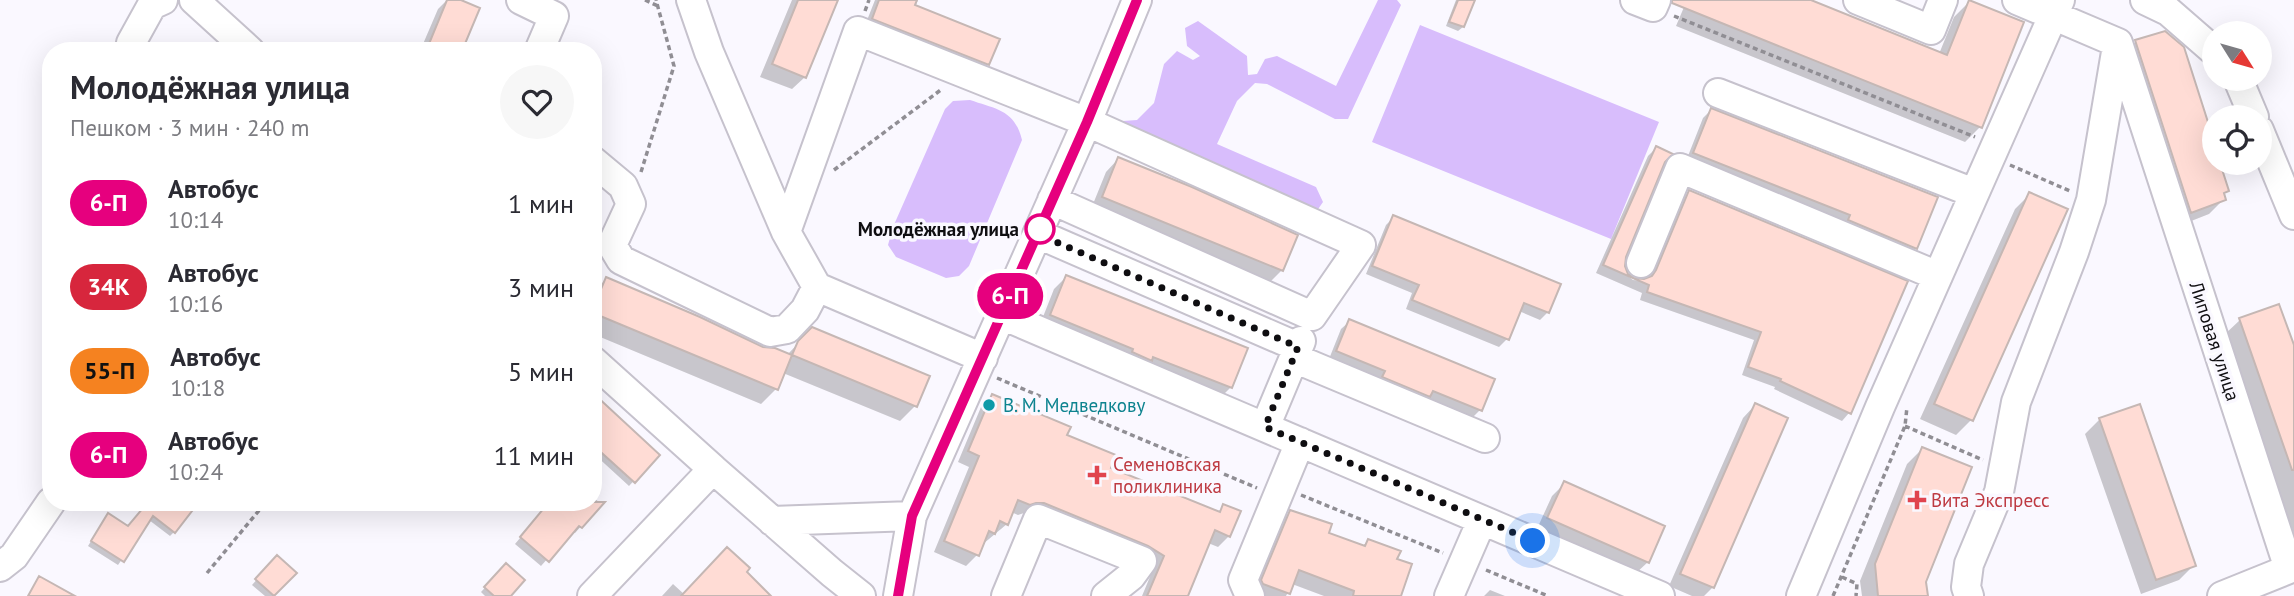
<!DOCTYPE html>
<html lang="ru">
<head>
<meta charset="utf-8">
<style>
	:root { --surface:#fff; --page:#f7f7f7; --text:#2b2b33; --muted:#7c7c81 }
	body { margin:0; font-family:"PT Sans",sans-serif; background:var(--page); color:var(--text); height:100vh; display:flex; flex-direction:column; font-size:26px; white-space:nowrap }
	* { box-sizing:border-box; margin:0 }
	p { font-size:23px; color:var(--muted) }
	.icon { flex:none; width:38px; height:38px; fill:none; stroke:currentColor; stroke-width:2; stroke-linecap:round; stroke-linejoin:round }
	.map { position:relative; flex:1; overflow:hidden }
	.panel { position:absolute; left:42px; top:42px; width:560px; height:469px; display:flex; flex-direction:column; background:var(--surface); border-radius:28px; box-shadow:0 7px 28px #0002 }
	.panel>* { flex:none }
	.badge { padding:0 14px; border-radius:23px; font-size:24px; line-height:46px }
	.needle { width:46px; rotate:127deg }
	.buttons { position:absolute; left:2202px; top:21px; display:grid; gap:14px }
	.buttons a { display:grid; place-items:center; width:70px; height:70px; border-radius:50%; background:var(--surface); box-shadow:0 7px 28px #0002; font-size:35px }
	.you { position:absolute; width:35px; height:35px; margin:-18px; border:5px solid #fff; border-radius:50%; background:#1a73e8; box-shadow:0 0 0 10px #1a73e833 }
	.map>.badge { position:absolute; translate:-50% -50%; box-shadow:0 0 0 4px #fff }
	.round { display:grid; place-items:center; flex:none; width:74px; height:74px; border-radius:37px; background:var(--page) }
	.summary { display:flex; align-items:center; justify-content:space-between; height:119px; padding:0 28px }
	h1 { font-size:33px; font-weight:700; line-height:52px }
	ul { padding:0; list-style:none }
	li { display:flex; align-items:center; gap:21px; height:84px; padding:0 28px }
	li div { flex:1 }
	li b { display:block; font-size:26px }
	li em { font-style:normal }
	li .badge { min-width:77px; font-weight:700; text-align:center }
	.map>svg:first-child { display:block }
</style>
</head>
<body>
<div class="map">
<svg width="2294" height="596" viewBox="0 0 2294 596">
	<rect width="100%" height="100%" fill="#faf8ff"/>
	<path fill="#d8bdfc" d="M 1378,0 L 1397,0 L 1401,5 L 1348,119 L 1335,119 L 1267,84 L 1255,83 L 1237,101 L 1217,144 L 1316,187 L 1323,202 L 1314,215 L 1124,129 L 1123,121 L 1137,120 L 1154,103 L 1164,64 L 1177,51 L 1193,60 L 1200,56 L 1187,46 L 1185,28 L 1198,21 L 1247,56 L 1248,75 L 1257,74 L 1265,59 L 1277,56 L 1336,86 Z
		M 1420,25 L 1659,122 L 1611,239 L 1372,142 Z
		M 970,100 C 996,109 1015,110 1022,140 L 969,266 L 959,276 L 946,278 L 896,257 L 888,245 L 893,227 L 945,109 L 953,101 Z"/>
	<path fill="#0003" d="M 447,0 L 457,0 L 460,51 L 420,51 L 438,9 Z
		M 792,0 L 836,0 L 805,77 L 792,89 L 760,77 Z
		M 875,0 L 918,0 L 915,7 L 988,64 L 978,74 L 864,28 Z
		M 1456,0 L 1473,0 L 1463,27 L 1458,31 L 1446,26 Z
		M 1687,0 L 1807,0 L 1939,54 L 1954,17 L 1969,2 L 1980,127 L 1965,142 L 1676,26 Z
		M 2136,42 L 2214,163 L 2219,163 L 2227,191 L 2223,195 L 2224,199 L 2209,214 L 2176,227 L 2121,57 Z
		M 1711,110 L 1916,248 L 1908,256 L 1686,161 L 1703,118 Z
		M 1656,148 L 1663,161 L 1624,256 L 1623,266 L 1627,275 L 1633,280 L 1644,281 L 1649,279 L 1682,200 L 1689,192 L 1849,413 L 1842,421 L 1774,389 L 1775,387 L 1742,375 L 1754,340 L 1640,300 L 1642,293 L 1596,273 L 1648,156 Z
		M 1118,159 L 1282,270 L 1270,282 L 1091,209 L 1106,172 Z
		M 2030,194 L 1971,420 L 1956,435 L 1920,419 L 2015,209 Z
		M 593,195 L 602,199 L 593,219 Z
		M 1394,217 L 1548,312 L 1540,320 L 1519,311 L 1507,339 L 1499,347 L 1406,309 L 1412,293 L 1366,274 L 1386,225 Z
		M 1066,277 L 1231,387 L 1219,399 L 1039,327 L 1054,289 Z
		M 606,279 L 762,349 L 787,355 L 812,329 L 927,377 L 915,406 L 900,421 L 783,373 L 776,389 L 761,404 L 593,334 L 593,293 Z
		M 2240,320 L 2294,351 L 2294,534 L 2224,335 Z
		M 1350,321 L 1480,410 L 1472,418 L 1329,359 L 1341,329 Z
		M 593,396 L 658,455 L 629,486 L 593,453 Z
		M 992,396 L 1065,436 L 1109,469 L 1217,513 L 1224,506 L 1229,536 L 1218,547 L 1208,543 L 1186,596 L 1142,596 L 1154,567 L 1032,514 L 1024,513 L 1018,515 L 1011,512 L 1007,524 L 983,544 L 977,555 L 966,566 L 934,552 L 969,467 L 958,462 L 981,407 Z
		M 1755,405 L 1713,587 L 1704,596 L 1692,596 L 1669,586 L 1743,418 Z
		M 2100,419 L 2194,565 L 2179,580 L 2141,594 L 2085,434 Z
		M 1922,449 L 1924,582 L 1926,596 L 1862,596 L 1860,581 L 1907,464 Z
		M 1564,484 L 1648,562 L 1635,574 L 1536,531 L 1552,496 Z
		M 593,497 L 601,504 L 575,533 L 572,531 L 541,566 L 515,544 L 546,507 L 541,502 L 593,502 Z
		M 148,502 L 174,532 L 170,536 L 149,520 L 118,565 L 88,546 L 104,520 L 128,528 Z
		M 1291,512 L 1326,534 L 1362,547 L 1368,541 L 1395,560 L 1399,596 L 1324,596 L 1292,584 L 1286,596 L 1251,596 L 1278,524 Z
		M 277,557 L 295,573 L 274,596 L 265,596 L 252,585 Z
		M 506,565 L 509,596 L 485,596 L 481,592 Z
		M 744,572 L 769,596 L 662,596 L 673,584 L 685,595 Z
		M 1490,590 L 1505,596 L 1484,596 Z"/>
	<path fill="#ffdcd5" stroke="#c5b7b4" stroke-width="2" d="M 447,0 L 461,0 L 480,8 L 462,51 L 426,51 Z
		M 798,0 L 838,0 L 806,78 L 772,64 Z
		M 879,0 L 917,0 L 915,5 L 1000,39 L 989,65 L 872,19 Z
		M 1458,0 L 1475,0 L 1464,27 L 1449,22 Z
		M 1672,0 L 1811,0 L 1947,55 L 1969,0 L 2024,22 L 1982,128 L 1672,3 Z
		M 2165,31 L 2184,47 L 2214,141 L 2214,163 L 2220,163 L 2229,191 L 2224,193 L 2226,200 L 2191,213 L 2135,40 Z
		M 1711,108 L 1938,197 L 1917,249 L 1848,220 L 1850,215 L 1693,153 Z
		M 1656,146 L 1673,154 L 1665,162 L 1626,257 L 1625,266 L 1628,274 L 1634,278 L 1644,279 L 1652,276 L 1656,270 L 1689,190 L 1908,281 L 1851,414 L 1780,381 L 1781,379 L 1748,367 L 1761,332 L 1647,292 L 1649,285 L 1603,265 Z
		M 1118,157 L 1192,187 L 1298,235 L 1283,271 L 1102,197 Z
		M 2029,192 L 2068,209 L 1973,421 L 1934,404 Z
		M 1393,215 L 1561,284 L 1549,313 L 1524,303 L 1509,340 L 1412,300 L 1419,285 L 1372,266 Z
		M 1066,275 L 1248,348 L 1232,388 L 1153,357 L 1152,361 L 1132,352 L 1133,349 L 1050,315 Z
		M 606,277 L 700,317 L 763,347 L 775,348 L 792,355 L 778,390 L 593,313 L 593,308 Z
		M 2279,304 L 2294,345 L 2294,470 L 2292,470 L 2239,318 Z
		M 1349,319 L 1495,379 L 1482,411 L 1433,391 L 1430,397 L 1382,377 L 1385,371 L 1336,351 Z
		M 812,327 L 930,376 L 917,407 L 792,355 L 798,341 Z
		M 593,393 L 660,455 L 635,483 L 593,445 Z
		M 992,394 L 1071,427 L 1067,435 L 1116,455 L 1111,468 L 1220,512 L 1223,504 L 1241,511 L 1230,537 L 1215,530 L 1188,596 L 1147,596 L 1164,556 L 1148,546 L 1044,503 L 1036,503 L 1030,505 L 1018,500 L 1008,525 L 1000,521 L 995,534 L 989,531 L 979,556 L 944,541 L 979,456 L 968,451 Z
		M 1755,403 L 1788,418 L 1714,588 L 1680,574 Z
		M 2140,404 L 2196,566 L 2156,580 L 2099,418 Z
		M 1922,447 L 1972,467 L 1926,582 L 1928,596 L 1878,596 L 1875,564 Z
		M 1564,481 L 1665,526 L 1649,563 L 1547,518 Z
		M 136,502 L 199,502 L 175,533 L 153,516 L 124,562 L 91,541 L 108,513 L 128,526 L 143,508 Z
		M 549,502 L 605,502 L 582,528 L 579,526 L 549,562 L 520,537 Z
		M 1290,510 L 1332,524 L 1329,533 L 1365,546 L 1368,539 L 1401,551 L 1397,559 L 1412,564 L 1401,596 L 1353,596 L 1354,591 L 1299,570 L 1290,594 L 1263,584 L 1261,580 Z
		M 727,547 L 750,568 L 747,572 L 771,596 L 681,596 Z
		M 277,555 L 297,573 L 274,596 L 255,579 Z
		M 506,563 L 525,580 L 511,596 L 494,596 L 484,587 Z
		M 39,576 L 75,596 L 28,596 Z"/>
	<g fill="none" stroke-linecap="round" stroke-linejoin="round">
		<defs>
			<path id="minor" d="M 194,0 L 250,51
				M 521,0 L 554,16 L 539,51
				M 691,0 L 709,52 L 786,232 L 817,287 L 983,358
				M 1635,0 L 1653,7 L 1656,0
				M 1858,0 L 1931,30 L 1943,0
				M 2017,0 L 2118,43
				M 2145,0 L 2168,11 L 2214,51
				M 2118,43 L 2289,569 L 2222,596
				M 130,51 L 131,43 L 152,5 L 163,0
				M 2238,79 L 2254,117
				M 1718,93 L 1974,193
				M 2259,130 L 2294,215
				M 593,161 L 623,186 L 631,204 L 612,245 L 621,260 L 770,332 L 787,329 L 805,310 L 817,287
				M 786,232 L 858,31 L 1087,122 L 1361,245 L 1312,316 L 1052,200
				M 1038,234 L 1298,347
				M 1641,263 L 1680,168 L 1938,276
				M 1002,315 L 1660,596
				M 1294,358 L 1485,438
				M 593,361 L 713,469
				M 1265,427 L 1301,341
				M 772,521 L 912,516
				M 0,567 L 14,556 L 51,502
				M 592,596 L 713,469 L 832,573 L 861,596
				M 898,596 L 912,516 L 1087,122 L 1137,0
				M 1006,596 L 1038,519 L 1142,561 L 1131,576 L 1106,596
				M 1250,596 L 1243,580 L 1300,442
				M 1449,596 L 1482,520
				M 1801,596 L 1880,407 L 2060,0
				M 1969,596 L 1966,587 L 1969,564 L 1999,492 L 2016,402 L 2074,252 L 2091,200 L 2117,46"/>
		</defs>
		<use href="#minor" stroke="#c6c2cd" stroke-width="32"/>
		<path stroke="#908e94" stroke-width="3.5" stroke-dasharray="5 3.5" stroke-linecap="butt" d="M 645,0 L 658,6
			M 865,11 L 869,0
			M 1674,16 L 1975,137
			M 2010,165 L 2070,191
			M 834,170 L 942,89
			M 641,172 L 674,66 L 656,0
			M 997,378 L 1257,488
			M 1905,426 L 1983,460
			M 1301,495 L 1443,553
			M 1486,570 L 1548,596
			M 207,573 L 266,502
			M 1842,577 L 1857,584 L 1856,596
			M 1833,596 L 1905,426 L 1907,407"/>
		<use href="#minor" stroke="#fff" stroke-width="28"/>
	</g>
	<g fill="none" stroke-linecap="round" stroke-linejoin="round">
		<defs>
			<path id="line" d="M 898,596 L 912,516 L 1087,122 L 1137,0"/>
		</defs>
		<use href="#line" stroke="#fff" stroke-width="16"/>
		<use href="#line" stroke="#e6007e" stroke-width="10"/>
		<path stroke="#0f0e11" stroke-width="7" stroke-dasharray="0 12.6" d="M 1040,229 L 1042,224 L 1038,234 L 1298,347 L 1265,427 L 1533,541"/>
	</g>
	<circle fill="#fff" stroke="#e6007e" stroke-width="3.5" cx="1040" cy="229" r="14"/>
	<circle fill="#0f9aa8" stroke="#faf8ff" stroke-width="2.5" cx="989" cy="405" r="7"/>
	<g fill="#e0444e" stroke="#faf8ff" stroke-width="2.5">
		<path d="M1093.5 464.5h7v7h7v7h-7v7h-7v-7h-7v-7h7z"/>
		<path d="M1913.5 489.5h7v7h7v7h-7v7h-7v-7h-7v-7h7z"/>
	</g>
	<g text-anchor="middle" stroke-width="7" stroke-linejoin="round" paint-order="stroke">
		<g font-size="19" font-weight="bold" fill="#0f0e11" stroke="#faf8ff" text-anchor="end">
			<text x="1019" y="236">Молодёжная улица</text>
		</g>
		<g font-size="19" fill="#0f0e11" stroke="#faf8ff">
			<text transform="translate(2215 341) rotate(72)" y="7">Липовая улица</text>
		</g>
		<g font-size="19" fill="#0d838f" stroke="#faf8ff" text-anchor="start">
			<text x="1003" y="412">В. М. Медведкову</text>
		</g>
		<g font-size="19" fill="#be3a42" stroke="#faf8ff" text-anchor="start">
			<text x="1113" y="471">Семеновская<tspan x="1113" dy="22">поликлиника</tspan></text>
			<text x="1931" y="507">Вита Экспресс</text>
		</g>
	</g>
</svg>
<div class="buttons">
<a><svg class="needle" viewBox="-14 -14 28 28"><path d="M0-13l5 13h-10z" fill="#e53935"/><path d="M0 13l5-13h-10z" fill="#7c7c81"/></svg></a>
<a><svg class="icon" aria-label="locate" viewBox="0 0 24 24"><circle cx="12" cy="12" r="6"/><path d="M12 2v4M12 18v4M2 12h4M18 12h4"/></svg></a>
</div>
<div class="you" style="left:1533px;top:541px"></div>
<b class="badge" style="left:1010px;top:296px;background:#e6007e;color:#fff">6-П</b>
<section class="panel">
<div class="summary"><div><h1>Молодёжная улица</h1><p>Пешком · 3 мин · 240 m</p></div><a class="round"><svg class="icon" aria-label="heart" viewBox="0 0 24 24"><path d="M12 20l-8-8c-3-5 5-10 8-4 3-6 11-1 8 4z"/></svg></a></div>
<ul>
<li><span class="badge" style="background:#e6007e;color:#fff">6-П</span><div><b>Автобус</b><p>10:14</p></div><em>1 мин</em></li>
<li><span class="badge" style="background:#d7263d;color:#fff">34К</span><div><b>Автобус</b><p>10:16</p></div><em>3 мин</em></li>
<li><span class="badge" style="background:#f58220;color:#111">55-П</span><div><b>Автобус</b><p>10:18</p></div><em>5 мин</em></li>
<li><span class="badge" style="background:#e6007e;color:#fff">6-П</span><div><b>Автобус</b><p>10:24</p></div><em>11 мин</em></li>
</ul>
</section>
</div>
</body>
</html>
